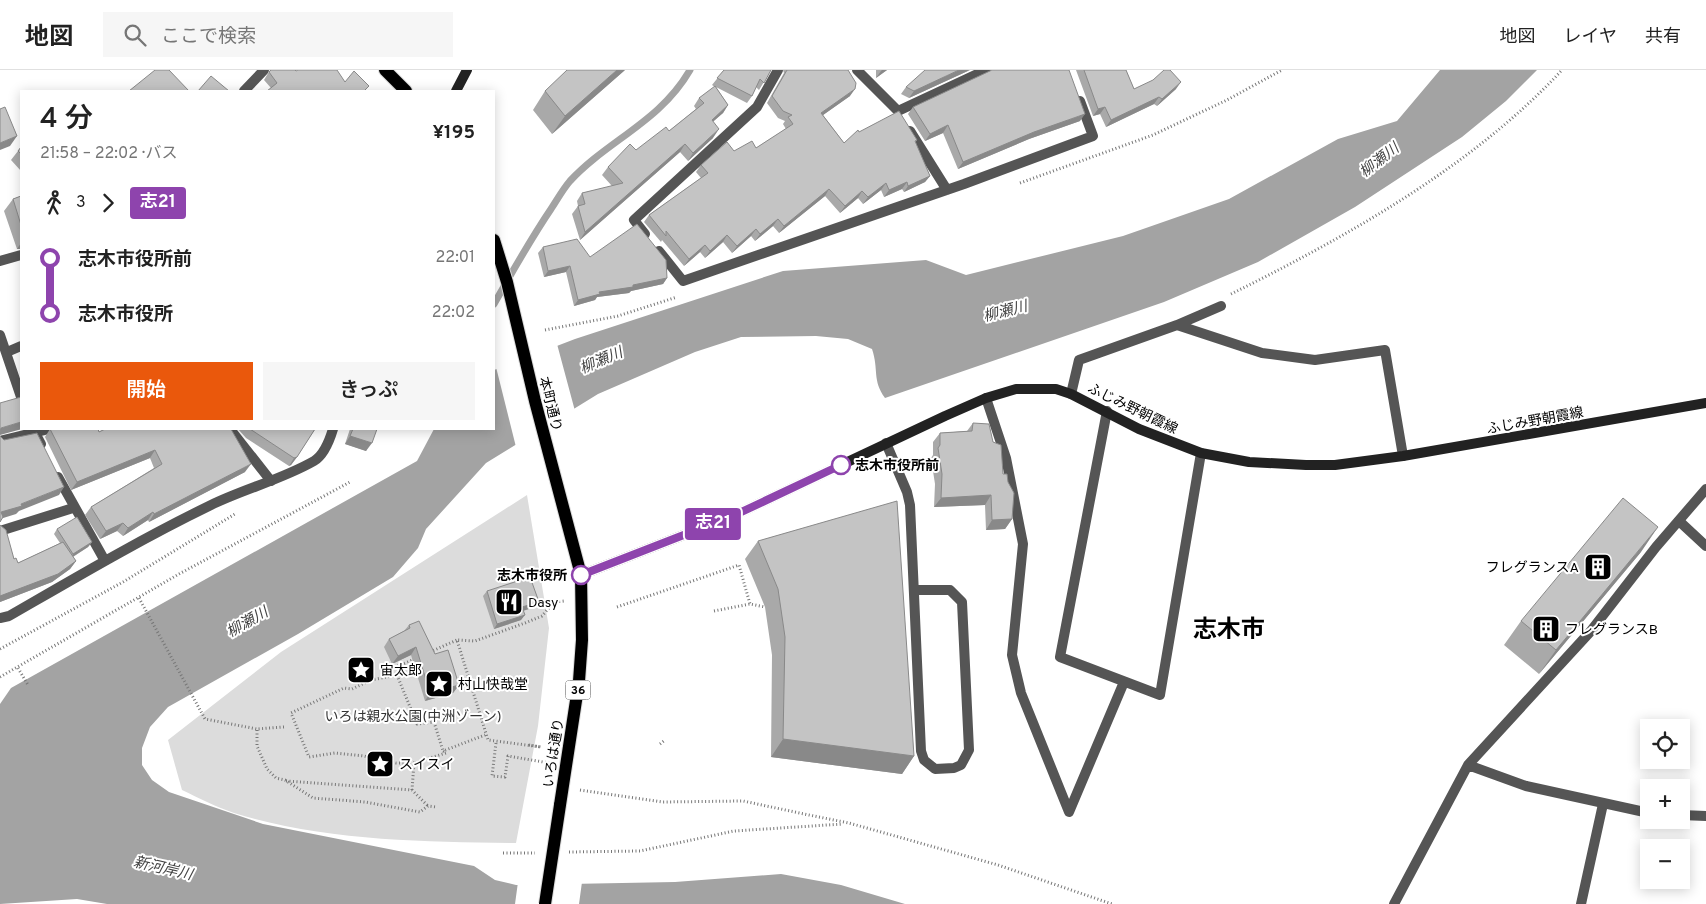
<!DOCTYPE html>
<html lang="ja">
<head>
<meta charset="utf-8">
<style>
	:root { --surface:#fff; --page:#f6f6f6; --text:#222; --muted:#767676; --line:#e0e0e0; --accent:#ea580c }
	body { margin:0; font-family:Overpass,"Noto Sans JP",sans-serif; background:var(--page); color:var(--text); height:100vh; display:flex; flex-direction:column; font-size:19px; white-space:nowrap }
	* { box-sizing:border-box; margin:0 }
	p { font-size:16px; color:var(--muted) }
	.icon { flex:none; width:28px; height:28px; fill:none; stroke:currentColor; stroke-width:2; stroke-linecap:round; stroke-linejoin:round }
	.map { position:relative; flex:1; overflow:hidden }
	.side { position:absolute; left:20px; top:20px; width:475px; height:340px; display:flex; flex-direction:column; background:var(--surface); border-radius:0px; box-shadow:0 2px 12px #0003 }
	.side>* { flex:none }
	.badge { padding:0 10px; border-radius:4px; font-size:18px; line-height:32px }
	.fabs { position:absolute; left:1640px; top:649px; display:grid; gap:10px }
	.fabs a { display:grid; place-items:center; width:50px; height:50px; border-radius:0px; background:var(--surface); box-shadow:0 2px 12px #0003; font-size:25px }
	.map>.badge { position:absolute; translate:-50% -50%; box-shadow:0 0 0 2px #fff }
	.legs { display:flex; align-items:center; gap:8px; height:55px; padding:0 20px; font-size:16px }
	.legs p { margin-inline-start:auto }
	.headline { display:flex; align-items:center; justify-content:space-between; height:85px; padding:0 20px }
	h1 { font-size:28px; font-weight:600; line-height:38px }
	.button { display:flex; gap:10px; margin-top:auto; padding:10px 20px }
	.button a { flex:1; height:58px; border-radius:0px; background:var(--accent); color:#fff; font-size:20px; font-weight:600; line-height:58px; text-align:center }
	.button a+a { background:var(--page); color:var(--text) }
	ul { padding:0 20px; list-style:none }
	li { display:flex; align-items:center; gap:18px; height:55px; font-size:19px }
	li i { display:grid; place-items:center; width:8px; height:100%; margin:0 6px; background:currentColor }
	li i::after { content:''; width:12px; height:12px; margin:-6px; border:4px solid; border-radius:50%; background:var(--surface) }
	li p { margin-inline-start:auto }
	li:first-child i { background:linear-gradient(#0000 50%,currentColor 0) }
	li:last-child i { background:linear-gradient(currentColor 50%,#0000 0) }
	header { display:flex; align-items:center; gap:30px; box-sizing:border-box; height:70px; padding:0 25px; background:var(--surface); border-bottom:1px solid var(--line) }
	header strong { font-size:24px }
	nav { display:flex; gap:28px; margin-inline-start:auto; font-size:18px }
	.search { width:350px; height:45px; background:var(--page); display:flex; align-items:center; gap:12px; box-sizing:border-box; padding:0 18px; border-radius:0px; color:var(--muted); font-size:19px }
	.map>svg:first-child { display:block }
</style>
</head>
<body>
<header>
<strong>地図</strong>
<div class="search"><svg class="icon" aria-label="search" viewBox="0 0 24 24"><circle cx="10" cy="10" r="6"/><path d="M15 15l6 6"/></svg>ここで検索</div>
<nav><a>地図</a><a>レイヤ</a><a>共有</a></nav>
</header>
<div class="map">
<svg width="1706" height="834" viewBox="0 0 1706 834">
	<rect width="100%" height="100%" fill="#fff"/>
	<path fill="#dcdcdc" d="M 527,425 L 549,558 L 538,656 L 516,773 C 424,772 323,771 234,743 C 216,737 199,728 182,720 L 168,670 L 281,582 Z"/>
	<path fill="#a3a3a3" d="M 1440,0 L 1537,0 L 1506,31 L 1462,67 L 1355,137 L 1258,192 L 1164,232 L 885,328 C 872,310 879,300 872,279 L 848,269 L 816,266 L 741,267 L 695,282 L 598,324 L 486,393 L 426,459 L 418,478 L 393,507 L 298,564 L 168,637 L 150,657 L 142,678 L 142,695 L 152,710 L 169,722 L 263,754 L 474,796 L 495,810 L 516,815 L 675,812 L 781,804 L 841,815 L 905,834 L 107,834 L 77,829 L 0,834 L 0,634 L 11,618 L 417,391 L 434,359 L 494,359 L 494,300 L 575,269 L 783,201 L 926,190 L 966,205 L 1123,166 L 1229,129 L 1338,69 L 1397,51 Z"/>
	<path fill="#fff" d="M 557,274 L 575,341 L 516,377 L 496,297 Z
		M 518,812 L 582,812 L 579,834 L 515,834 Z"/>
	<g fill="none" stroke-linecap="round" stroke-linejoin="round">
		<path stroke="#a3a3a3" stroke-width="7" d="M 494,234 C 512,202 530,170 551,139 C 557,130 563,119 570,111 C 608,70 660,52 690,0"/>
		<defs>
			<path id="primary" d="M 385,0 L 406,21
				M 494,170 L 507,212 L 535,331 L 581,505 L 582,570 L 579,611 L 560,735"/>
		</defs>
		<use href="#primary" stroke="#dbdbdb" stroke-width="14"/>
		<path stroke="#777" stroke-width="3" stroke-dasharray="1 2.5" stroke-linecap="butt" d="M 1020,113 L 1153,65 L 1227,30 L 1282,0
			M 1231,224 C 1348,166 1473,96 1562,0
			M 545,260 L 618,246 L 677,227
			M 139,528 L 205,649 L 257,659
			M 617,537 L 739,495 L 750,534 L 765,537
			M 714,541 L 750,534
			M 0,579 L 123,512 L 235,444
			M 430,582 L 457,570
			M 18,598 L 28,615
			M 397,605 L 417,654 L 434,652 L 443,681
			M 0,607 L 179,504 L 350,412
			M 284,657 L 257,659 L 257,676 L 267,699 L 276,708 L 285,710 L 313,728 L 365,732 L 420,742 L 428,736 L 436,737
			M 496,673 L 492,706 L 505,707 L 508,686 L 549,693
			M 660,674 L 665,670
			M 529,675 L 541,677 L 488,670 L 457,570 L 475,571 L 525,553 L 542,546 L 554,532 L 564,531
			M 414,693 L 396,693 L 364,686 L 335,683 L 309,687 L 291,643 L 344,618 L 352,619 L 371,610 L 397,605 L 398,596 L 415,589
			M 286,711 L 412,720 L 428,736
			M 412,720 L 414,693 L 446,683 L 443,681 L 485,665
			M 580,720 L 663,732 L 743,731 L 809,745 L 849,753 L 998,795 L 1112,834
			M 569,782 L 640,781 L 734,761 L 843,754
			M 503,783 L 535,783"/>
		<path stroke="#555" stroke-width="10" d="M 244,21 L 264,0
			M 0,191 L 21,185
			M 7,282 L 21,276
			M 230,359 L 271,411
			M 0,371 L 49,359
			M 886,373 L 907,422 L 910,435 L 921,681 L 924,690 L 935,699 L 954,698 L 961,695 L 969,680 L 962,532 L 950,520 L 914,520
			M 1679,451 L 1706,476
			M 0,461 L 73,438
			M 1581,834 L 1603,734"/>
		<path stroke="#555" stroke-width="10" d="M 857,0 L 898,41 L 986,0
			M 910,61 L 947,120
			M 645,164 L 634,150 L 757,37 L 778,0
			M 659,181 L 683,211 L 964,114 L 1093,66 L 1080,31
			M 1177,255 L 1262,283 L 1315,290 L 1385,280 L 1403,386
			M 0,265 L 21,327
			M 1071,324 L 1079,290 L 1177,255 L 1221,236
			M 986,328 L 1006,388 L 1023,474 L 1012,585 L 1021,623 L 1069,742 L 1124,612
			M 1107,341 L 1060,587 L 1160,625 L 1201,383
			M 33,359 L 41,374
			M 58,407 L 105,491
			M 0,548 L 9,546 C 75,508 141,469 209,436 C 243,419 281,410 314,391 C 324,385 330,369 333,359
			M 1468,695 L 1526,716 L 1649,743
			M 1681,745 L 1706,746
			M 1394,834 L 1468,695 L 1590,562 L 1656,477 L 1706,419"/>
		<path stroke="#222" stroke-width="10" d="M 456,21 L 467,0
			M 581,505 L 735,445 L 945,346 L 986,328 L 1016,319 L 1056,319 L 1071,324 L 1139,359 L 1201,383 L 1249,392 L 1306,395 L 1335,395 L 1403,386 L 1706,333"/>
		<use href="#primary" stroke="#000" stroke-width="12"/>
		<defs>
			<path id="primary-bridge" d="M 545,834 L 560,735"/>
		</defs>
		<use href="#primary-bridge" stroke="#dbdbdb" stroke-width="14" stroke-linecap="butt"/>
		<use href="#primary-bridge" stroke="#000" stroke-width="12"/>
	</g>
	<path fill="#a9a9a9" d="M 270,0 L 295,0 L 296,1 L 345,12 L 271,18 L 264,10 Z
		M 625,0 L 552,64 L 533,40 L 545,21 Z
		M 724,0 L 771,0 L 759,20 L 756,17 L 752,26 L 747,33 L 716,17 L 728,35 L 723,43 L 713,51 L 713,68 L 688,91 L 680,82 L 580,170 L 572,144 L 578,136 L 577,131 L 582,123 L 612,116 L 602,105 L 608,97 L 669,61 L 696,39 L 694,36 L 699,28 L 715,17 L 712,15 Z
		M 783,0 L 848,0 L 850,26 L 823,45 L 844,73 L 859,62 L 917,70 L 915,73 L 930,106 L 925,112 L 904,122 L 902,119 L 884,127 L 881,120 L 863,134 L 858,128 L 840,143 L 825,126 L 779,163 L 773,156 L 755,171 L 751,166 L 732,183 L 723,172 L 705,188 L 700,182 L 684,196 L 662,170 L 661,172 L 644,152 L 649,145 L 701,108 L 696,102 L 701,95 L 734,81 L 756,78 L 786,59 L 783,54 L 785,51 L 778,48 L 767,33 L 784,3 Z
		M 876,0 L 887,0 L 876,8 Z
		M 970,0 L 909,28 L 901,24 L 906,17 Z
		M 1076,0 L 1126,0 L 1134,19 L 1176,19 L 1157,36 L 1154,34 L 1106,57 L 1100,44 L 1093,46 Z
		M 913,37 L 1080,51 L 1029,69 L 958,99 L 943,63 L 925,71 L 908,44 Z
		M 21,77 L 21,101 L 11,90 L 18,81 Z
		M 21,126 L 21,179 L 17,179 L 4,141 L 13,129 Z
		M 543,177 L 590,187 L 667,208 L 663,214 L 631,221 L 629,223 L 597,227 L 595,230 L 574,236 L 566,202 L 544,207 L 538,183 Z
		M 973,353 L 993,372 L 1003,404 L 1008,412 L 1012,449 L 1005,459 L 986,460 L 985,435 L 934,437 L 935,414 L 931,388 L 933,385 L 933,372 L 940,363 L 967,361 Z
		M 50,359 L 99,362 L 245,402 L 149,452 L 148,450 L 123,466 L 117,461 L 100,469 L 85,445 L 91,437 L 154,398 L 150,388 L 71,420 L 45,367 Z
		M 238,359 L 315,359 L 297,387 L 291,395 L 289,396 L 246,368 Z
		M 350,359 L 377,359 L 366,381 L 345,374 Z
		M 0,455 L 14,489 L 18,493 L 60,473 L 54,464 L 57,459 L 92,472 L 88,477 L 73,487 L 76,491 L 70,499 L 52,512 L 0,532 Z
		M 758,471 L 914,686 L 902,704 L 771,687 L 772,585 L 765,537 L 745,489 Z
		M 1641,482 L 1539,604 L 1504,575 L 1521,551 Z
		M 487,521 L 535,537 L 523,541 L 521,550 L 494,559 L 483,526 Z
		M 409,555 L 435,584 L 459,615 L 453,623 L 425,631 L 411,585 L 392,594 L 384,577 L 389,569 L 404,561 Z"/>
	<path fill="#898989" d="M 617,0 L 625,0 L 552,64 L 565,46 Z
		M 882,0 L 887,0 L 876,8 L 881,1 Z
		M 959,0 L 970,0 L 909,28 L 914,21 Z
		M 1181,12 L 1176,19 L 1157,36 L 1162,29 Z
		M 855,19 L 850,26 L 816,50 L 821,43 Z
		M 1159,27 L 1154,34 L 1106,57 L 1111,50 Z
		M 728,35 L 723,43 L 706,58 L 712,50 Z
		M 1105,37 L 1100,44 L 1093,46 L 1098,39 Z
		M 1085,44 L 1080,51 L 1029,69 L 958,99 L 963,92 L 1034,62 Z
		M 948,55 L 943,63 L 925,71 L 930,64 Z
		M 719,59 L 713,68 L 688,91 L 693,83 Z
		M 17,66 L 10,76 L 0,80 L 0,73 Z
		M 685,74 L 680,82 L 580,170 L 585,162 Z
		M 930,106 L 925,112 L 904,122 L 908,116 Z
		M 907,112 L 902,119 L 884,127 L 889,120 Z
		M 886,113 L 881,120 L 863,134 L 868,127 Z
		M 829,119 L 825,126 L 779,163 L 784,156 Z
		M 862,121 L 858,128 L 840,143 L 845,136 Z
		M 778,149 L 773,156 L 755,171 L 760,164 Z
		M 756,159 L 751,166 L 732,183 L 737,176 Z
		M 727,165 L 723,172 L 705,188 L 710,181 Z
		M 21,173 L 21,179 L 17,179 Z
		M 705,175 L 700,182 L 684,196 L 689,189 Z
		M 570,196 L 566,202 L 544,207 L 548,201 Z
		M 667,208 L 663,214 L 631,221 L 629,223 L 597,227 L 595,230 L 574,236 L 578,230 L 599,222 Z
		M 21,352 L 22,359 L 0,365 L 0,360 L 1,358 Z
		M 350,366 L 372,373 L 366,381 L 345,374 Z
		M 155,380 L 150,388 L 71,420 L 77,412 Z
		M 297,387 L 291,395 L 289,396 L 294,388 Z
		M 251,394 L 245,402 L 149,452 L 154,444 Z
		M 64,417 L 59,425 L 19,441 L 16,444 L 0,449 L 1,442 Z
		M 991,425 L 985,435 L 934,437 L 941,428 Z
		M 153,442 L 148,450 L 123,466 L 128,458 Z
		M 1012,449 L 1005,459 L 986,460 L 992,450 Z
		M 123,453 L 117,461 L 100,469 L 106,461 Z
		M 1658,457 L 1641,482 L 1539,604 L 1556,580 Z
		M 92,472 L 88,477 L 69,489 L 73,484 Z
		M 76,491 L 70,499 L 52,512 L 0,532 L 0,526 Z
		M 539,532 L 535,537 L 519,542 L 522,537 Z
		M 525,545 L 521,550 L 494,559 L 497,554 Z
		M 416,577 L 411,585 L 392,594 L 398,586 Z
		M 459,615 L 453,623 L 425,631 L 430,623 Z
		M 783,669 L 914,686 L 902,704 L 771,687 Z"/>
	<path fill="#c4c4c4" stroke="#898989" d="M 155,0 L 169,0 L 189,21 L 129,21 Z
		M 271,0 L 295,0 L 296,1 L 298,0 L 337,0 L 345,12 L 354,1 L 369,16 L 364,21 L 267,21 L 277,13 L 269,2 Z
		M 567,0 L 617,0 L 565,46 L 545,21 Z
		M 724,0 L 771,0 L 764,13 L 760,9 L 752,26 L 717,8 Z
		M 787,0 L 848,0 L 856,13 L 855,19 L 821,43 L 844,73 L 858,60 L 859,62 L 899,41 L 917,70 L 915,71 L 930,106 L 908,116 L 907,112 L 889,120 L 886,113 L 868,127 L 862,121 L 845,136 L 829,119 L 784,156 L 778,149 L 760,164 L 756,159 L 737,176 L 727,165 L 710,181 L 705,175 L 689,189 L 666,161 L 666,166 L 649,145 L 708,103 L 701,95 L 727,72 L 734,81 L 752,71 L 756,78 L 793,54 L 788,47 L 792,45 L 783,41 L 772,26 Z
		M 925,0 L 959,0 L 914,21 L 906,17 Z
		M 992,0 L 1069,0 L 1085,44 L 1034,62 L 963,92 L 948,55 L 930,64 L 913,37 Z
		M 1084,0 L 1126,0 L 1134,19 L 1153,10 L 1164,0 L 1170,0 L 1181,12 L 1162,29 L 1159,27 L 1111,50 L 1105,37 L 1098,39 Z
		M 211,6 L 229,21 L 198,21 Z
		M 715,16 L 728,35 L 712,50 L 719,59 L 693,83 L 685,74 L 585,162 L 578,136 L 585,134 L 582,123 L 623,113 L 608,97 L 630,74 L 636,80 L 666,57 L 669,61 L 704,33 L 699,28 Z
		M 5,37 L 17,66 L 0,73 L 0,39 Z
		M 21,77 L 21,84 L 18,81 Z
		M 21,126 L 21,155 L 13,129 Z
		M 637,154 L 666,190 L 667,208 L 633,215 L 633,217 L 599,222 L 600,224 L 578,230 L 570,196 L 548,201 L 543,177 L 577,169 L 590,187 Z
		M 21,327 L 21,352 L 1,358 L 0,362 L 0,333 Z
		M 973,353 L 989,354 L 993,372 L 1001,375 L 1003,404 L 1007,404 L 1008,412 L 1014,423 L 1012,449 L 992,450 L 991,425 L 941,428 L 942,404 L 938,378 L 940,375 L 940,363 L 972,361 Z
		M 50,359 L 98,359 L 99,362 L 105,359 L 231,359 L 251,394 L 154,444 L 153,442 L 128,458 L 123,453 L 106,461 L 91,437 L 162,394 L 155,380 L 77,412 Z
		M 250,359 L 315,359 L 297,387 L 294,388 Z
		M 353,359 L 377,359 L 372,373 L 350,366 Z
		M 37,363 L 64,417 L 21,434 L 22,436 L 1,442 L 3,447 L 0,452 L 0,366 L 4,370 Z
		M 1623,428 L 1658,457 L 1556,580 L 1521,551 Z
		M 897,431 L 914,686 L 783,669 L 785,567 L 778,519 L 758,471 Z
		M 77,447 L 92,472 L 73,484 L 57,459 Z
		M 0,455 L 6,460 L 14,489 L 16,488 L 18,493 L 63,472 L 76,491 L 58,504 L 0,526 Z
		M 530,507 L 539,532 L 522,537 L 525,545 L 497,554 L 487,521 Z
		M 419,551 L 435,584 L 448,580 L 459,615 L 430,623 L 416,577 L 398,586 L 389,569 L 410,558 L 409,555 Z"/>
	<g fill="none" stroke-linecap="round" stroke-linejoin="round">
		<defs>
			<path id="line-1" d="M 581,505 L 735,445 L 841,395"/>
		</defs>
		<use href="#line-1" stroke="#fff" stroke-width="11"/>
		<use href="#line-1" stroke="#8e44ad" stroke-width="8"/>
	</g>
	<defs>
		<symbol id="building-square" viewBox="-11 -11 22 22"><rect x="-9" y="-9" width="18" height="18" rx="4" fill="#000" stroke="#fff"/><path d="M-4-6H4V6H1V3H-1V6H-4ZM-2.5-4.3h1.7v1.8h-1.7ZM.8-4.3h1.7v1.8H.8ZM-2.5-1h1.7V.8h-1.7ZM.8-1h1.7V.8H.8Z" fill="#fff"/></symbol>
		<symbol id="restaurant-square" viewBox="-11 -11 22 22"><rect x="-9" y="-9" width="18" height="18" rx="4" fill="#000" stroke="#fff"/><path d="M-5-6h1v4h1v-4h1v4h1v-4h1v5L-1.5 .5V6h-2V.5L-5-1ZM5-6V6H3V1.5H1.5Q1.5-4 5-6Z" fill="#fff"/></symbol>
		<symbol id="sight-square" viewBox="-11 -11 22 22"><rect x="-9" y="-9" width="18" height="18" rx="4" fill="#000" stroke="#fff"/><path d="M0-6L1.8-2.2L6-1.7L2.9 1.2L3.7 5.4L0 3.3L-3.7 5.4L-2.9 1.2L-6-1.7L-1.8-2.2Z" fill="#fff"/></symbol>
	</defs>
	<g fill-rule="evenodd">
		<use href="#building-square" x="1582" y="481" width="32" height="32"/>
		<use href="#restaurant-square" x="493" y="516" width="32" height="32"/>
		<use href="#building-square" x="1530" y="543" width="32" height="32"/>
		<use href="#sight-square" x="345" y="584" width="32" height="32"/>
		<use href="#sight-square" x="423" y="598" width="32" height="32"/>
		<use href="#sight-square" x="364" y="678" width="32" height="32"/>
	</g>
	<g fill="#fff" stroke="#8e44ad" stroke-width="2.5">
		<circle cx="841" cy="395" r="9"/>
		<circle cx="581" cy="505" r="9"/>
	</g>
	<g text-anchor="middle" stroke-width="4" stroke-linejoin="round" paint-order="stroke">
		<rect fill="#fff" stroke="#4c4c4c" stroke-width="1" x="565.5" y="610.5" width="25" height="19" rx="4"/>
		<g font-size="12" font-weight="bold" fill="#000">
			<text x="578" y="624">36</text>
		</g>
		<g font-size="14" fill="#000" stroke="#fff">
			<text transform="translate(551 334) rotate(76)" y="5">本町通り</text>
			<text transform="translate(1133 338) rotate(26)" y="5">ふじみ野朝霞線</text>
			<text transform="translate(1535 350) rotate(-10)" y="5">ふじみ野朝霞線</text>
			<text transform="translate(553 683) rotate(-81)" y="5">いろは通り</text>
		</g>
		<g font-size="14" font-weight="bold" fill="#000" stroke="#fff" text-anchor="start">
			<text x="855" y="400">志木市役所前</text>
			<text x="567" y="510" text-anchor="end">志木市役所</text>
		</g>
		<g font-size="14" fill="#000" stroke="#fff" text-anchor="start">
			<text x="1579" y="502" text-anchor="end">フレグランスA</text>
			<text x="528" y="537">Dasy</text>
			<text x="1565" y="564">フレグランスB</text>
			<text x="380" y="605">宙太郎</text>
			<text x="458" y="619">村山快哉堂</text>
			<text x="399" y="699">スイスイ</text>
		</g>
		<g font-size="14" fill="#333" stroke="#fff">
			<text x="413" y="651">いろは親水公園(中洲ゾーン)</text>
		</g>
		<g font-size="15" font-style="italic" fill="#444" stroke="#fff">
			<text transform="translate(1379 90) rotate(-38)" y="5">柳瀬川</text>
			<text transform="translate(1005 241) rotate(-14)" y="5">柳瀬川</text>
			<text transform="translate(601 290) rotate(-23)" y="5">柳瀬川</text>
			<text transform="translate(247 552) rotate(-30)" y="5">柳瀬川</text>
			<text transform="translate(163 798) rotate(13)" y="5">新河岸川</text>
		</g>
		<g font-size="24" font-weight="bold" fill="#000" stroke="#fff">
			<text x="1229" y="567">志木市</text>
		</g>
	</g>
</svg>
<div class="fabs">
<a><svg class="icon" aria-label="locate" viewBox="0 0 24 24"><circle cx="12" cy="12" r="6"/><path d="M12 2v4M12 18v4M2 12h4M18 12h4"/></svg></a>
<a>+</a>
<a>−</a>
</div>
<b class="badge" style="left:713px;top:454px;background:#8e44ad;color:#fff">志21</b>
<section class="side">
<div class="headline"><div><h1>4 分</h1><p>21:58 – 22:02 · バス</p></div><b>¥195</b></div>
<div class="legs"><svg class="icon" aria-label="walk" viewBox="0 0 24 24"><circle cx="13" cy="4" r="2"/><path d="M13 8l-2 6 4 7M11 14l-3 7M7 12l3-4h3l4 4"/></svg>3<svg class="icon" aria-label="forward" viewBox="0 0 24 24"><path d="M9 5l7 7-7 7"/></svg><b class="badge" style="background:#8e44ad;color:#fff">志21</b></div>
<ul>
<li><i style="color:#8e44ad"></i><b>志木市役所前</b><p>22:01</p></li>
<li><i style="color:#8e44ad"></i><b>志木市役所</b><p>22:02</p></li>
</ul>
<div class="button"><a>開始</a><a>きっぷ</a></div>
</section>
</div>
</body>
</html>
